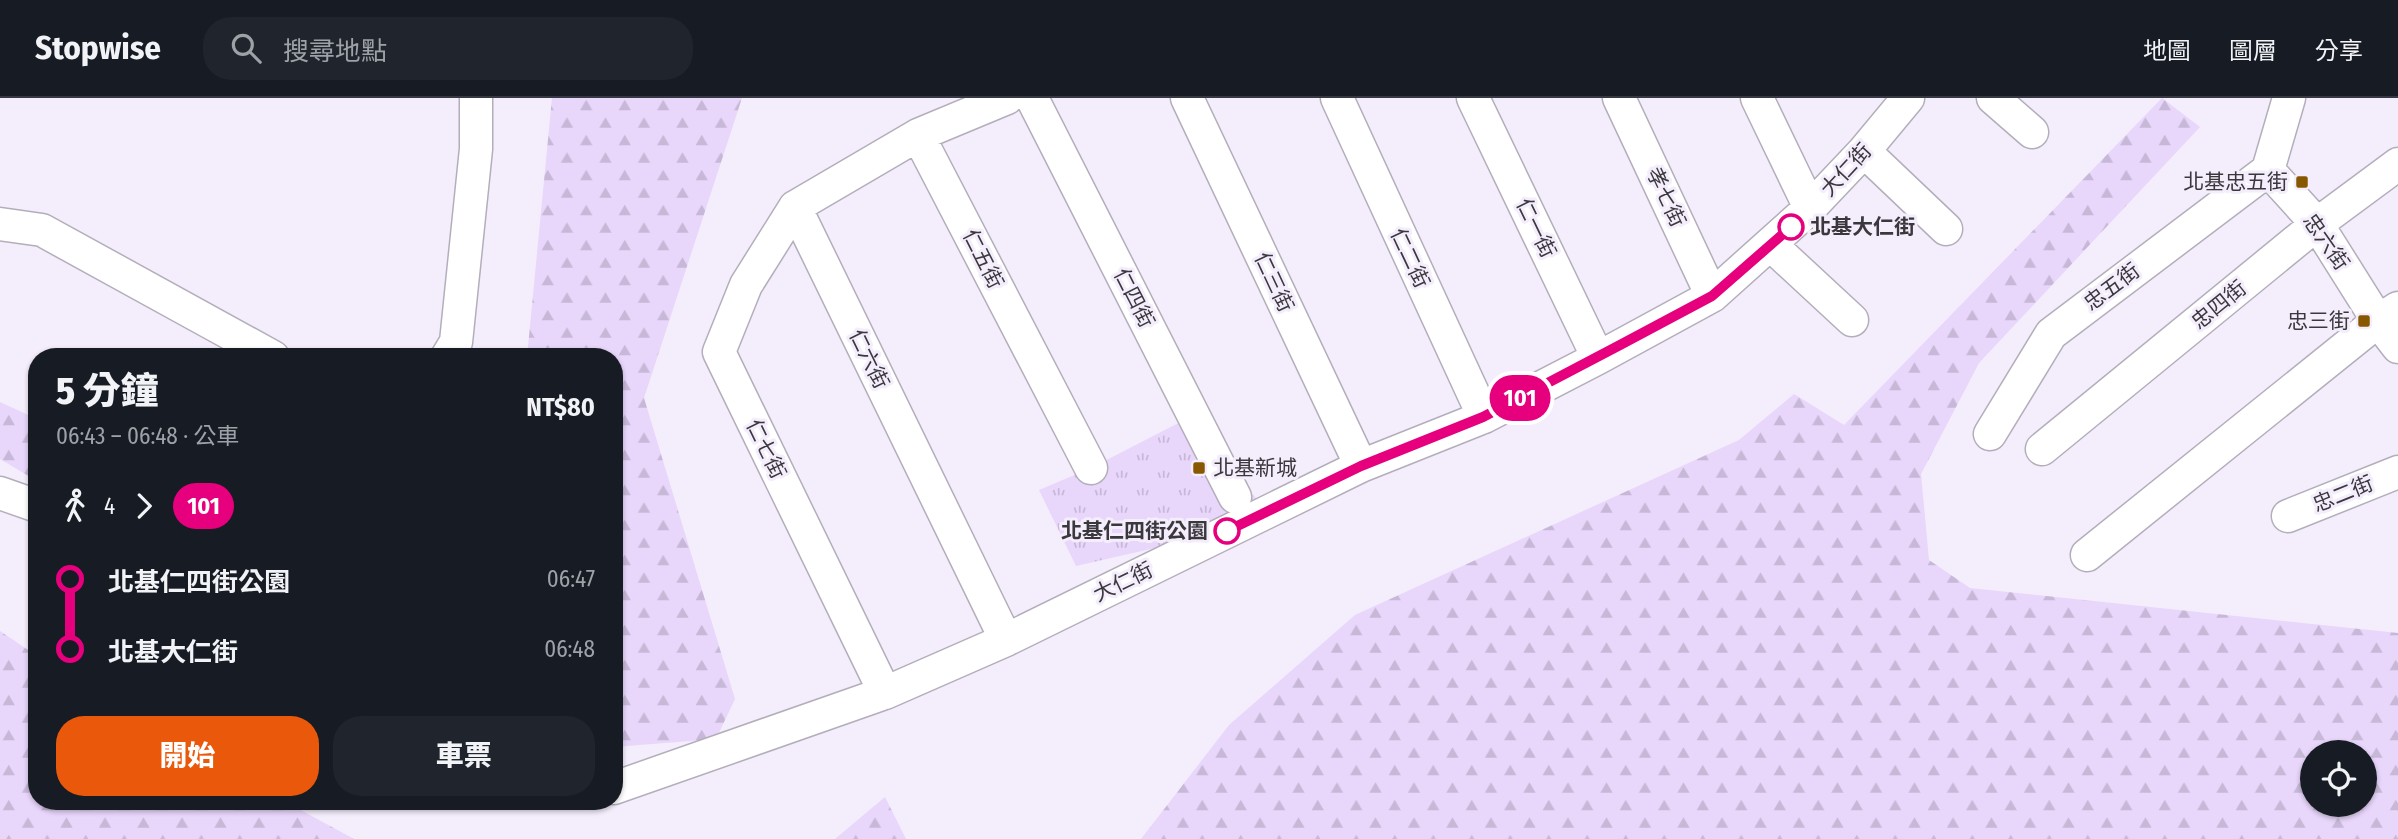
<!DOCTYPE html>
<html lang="zh-TW">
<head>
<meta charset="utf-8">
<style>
	:root { --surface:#171b24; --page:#20242c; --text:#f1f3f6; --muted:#9ea1a6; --line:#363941; --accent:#ea580c }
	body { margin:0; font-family:"Fira Sans Condensed","Noto Sans TC",sans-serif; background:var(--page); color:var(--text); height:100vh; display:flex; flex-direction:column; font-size:26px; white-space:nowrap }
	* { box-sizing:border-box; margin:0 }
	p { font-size:23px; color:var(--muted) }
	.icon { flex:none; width:38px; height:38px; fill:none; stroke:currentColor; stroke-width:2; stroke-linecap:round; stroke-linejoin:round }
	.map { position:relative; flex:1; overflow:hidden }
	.sheet { position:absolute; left:28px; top:250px; width:595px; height:462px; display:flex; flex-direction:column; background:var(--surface); border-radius:28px; box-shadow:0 2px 5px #0004 }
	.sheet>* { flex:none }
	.badge { padding:0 14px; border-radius:23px; font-size:24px; line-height:46px }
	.controls { position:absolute; left:2300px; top:642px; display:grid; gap:14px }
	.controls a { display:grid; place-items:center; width:77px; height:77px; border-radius:50%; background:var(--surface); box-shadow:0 2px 5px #0004; font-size:35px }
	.map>.badge { position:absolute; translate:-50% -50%; box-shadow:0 0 0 4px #fff }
	.legs { display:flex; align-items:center; gap:10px; height:77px; padding:0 28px; font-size:23px }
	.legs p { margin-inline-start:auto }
	.summary { display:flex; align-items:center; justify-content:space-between; height:119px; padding:0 28px }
	h1 { font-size:38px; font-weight:800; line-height:52px }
	.cta { display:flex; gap:14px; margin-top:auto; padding:14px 28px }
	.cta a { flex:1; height:80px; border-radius:28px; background:var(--accent); color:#fff; font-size:28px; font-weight:800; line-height:80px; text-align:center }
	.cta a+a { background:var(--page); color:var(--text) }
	ul { padding:0 28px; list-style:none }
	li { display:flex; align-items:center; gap:24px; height:70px; font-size:26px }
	li i { display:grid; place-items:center; width:10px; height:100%; margin:0 9px; background:currentColor }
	li i::after { content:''; width:18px; height:18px; margin:-9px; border:5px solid; border-radius:50%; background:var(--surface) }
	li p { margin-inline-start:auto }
	li:first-child i { background:linear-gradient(#0000 50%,currentColor 0) }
	li:last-child i { background:linear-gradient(currentColor 50%,#0000 0) }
	header { display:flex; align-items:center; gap:42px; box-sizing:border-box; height:98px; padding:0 35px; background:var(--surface); border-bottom:2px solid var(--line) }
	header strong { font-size:33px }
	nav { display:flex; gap:38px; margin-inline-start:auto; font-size:24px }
	.search { width:490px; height:63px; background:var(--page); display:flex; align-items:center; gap:18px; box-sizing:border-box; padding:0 24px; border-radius:28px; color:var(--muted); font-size:26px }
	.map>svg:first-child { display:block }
</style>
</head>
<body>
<header>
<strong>Stopwise</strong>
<div class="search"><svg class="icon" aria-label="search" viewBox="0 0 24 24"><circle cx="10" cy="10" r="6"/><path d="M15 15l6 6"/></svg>搜尋地點</div>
<nav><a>地圖</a><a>圖層</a><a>分享</a></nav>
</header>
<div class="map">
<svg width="2398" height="741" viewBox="0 0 2398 741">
	<defs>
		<pattern id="forest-firs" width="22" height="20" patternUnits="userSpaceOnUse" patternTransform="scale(1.75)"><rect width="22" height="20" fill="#e8d6fb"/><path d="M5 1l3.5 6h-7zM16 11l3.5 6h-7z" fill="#c8b8d8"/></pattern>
		<pattern id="park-tufts" width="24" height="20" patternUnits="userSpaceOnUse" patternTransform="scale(1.75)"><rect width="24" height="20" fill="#e8d6fb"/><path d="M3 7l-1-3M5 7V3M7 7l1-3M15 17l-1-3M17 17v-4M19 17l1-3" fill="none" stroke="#c8b8d8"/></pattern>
	</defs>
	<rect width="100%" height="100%" fill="#f4edfc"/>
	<path fill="url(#forest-firs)" fill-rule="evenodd" d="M 552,0 L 742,0 L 644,300 L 735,601 L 716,641 L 614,649 L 614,259 L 527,259 Z
		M 2162,0 L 2200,29 L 1979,265 L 1921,376 L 1929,462 L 1970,490 L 2398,535 L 2398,741 L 1141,741 L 1229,627 L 1355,517 L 1739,342 L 1794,296 L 1844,327 ZM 2364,654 L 2364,707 L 2312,707 L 2312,654 Z
		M 0,304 L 37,321 L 37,383 L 0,361 Z
		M 0,533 L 37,558 L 37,704 L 286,704 L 354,741 L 0,741 Z
		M 885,699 L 906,741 L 835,741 Z"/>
	<path fill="url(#park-tufts)" d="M 1194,317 L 1273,423 L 1076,468 L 1039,392 L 1091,370 Z"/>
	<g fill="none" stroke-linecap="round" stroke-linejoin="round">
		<defs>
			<path id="minor" d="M 1032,0 L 1235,399
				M 1187,0 L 1361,368
				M 1337,0 L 1484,319
				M 1473,0 L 1598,260
				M 1619,0 L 1712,198
				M 1757,0 L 1810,110
				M 1993,0 L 2032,34
				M 2289,0 L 2268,72 L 2317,126 L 2378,223 L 2398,249
				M 918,37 L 1091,370
				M 1864,53 L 1946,131
				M 795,109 L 1006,542
				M 0,126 L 42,132 L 273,259
				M 1771,147 L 1852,222
				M 447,259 L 456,244 L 476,51 L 476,0
				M 1990,336 L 2051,236 L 2268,72
				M 2042,351 L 2317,126 L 2398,66
				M 0,395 L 37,408
				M 2288,418 L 2398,374
				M 2087,457 L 2378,223 L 2398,210
				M 885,595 L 719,254 L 746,187 L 795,109 L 918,37 L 1007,0
				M 614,690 L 885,595 L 1006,542 L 1361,368 L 1484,319 L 1598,260 L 1712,198 L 1810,110 L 1864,53 L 1908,0"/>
		</defs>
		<use href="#minor" stroke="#b4aebb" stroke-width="35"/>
		<use href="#minor" stroke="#fff" stroke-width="32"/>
	</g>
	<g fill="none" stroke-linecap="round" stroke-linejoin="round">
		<defs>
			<path id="line-1" d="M 1227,433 L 1361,368 L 1483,319 L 1620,247 L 1712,198 L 1791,129"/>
		</defs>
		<use href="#line-1" stroke="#fff" stroke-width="16"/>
		<use href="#line-1" stroke="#e6007e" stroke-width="10"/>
	</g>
	<g fill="#885800" stroke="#f4edfc" stroke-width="2.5">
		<rect x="2295" y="77" width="14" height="14" rx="3.5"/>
		<rect x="2357" y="216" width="14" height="14" rx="3.5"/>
		<rect x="1192" y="363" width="14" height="14" rx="3.5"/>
	</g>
	<g fill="#fff" stroke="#e6007e" stroke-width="3.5">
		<circle cx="1791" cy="129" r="12"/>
		<circle cx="1227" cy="433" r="12"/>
	</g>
	<g text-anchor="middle" stroke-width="6" stroke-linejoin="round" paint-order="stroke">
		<g font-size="21" fill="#3a383d" stroke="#f4edfc">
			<text transform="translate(1846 72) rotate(-47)" y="7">大仁街</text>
			<text transform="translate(1666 99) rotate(65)" y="7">孝七街</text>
			<text transform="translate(1536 130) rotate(64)" y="7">仁一街</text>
			<text transform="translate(2326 144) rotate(55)" y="7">忠六街</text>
			<text transform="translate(1410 160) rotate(65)" y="7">仁二街</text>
			<text transform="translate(983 161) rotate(63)" y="7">仁五街</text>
			<text transform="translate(1274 184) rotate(65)" y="7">仁三街</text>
			<text transform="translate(2112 189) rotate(-37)" y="7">忠五街</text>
			<text transform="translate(1134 200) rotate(63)" y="7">仁四街</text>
			<text transform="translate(2219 207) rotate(-39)" y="7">忠四街</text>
			<text transform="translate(869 261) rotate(64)" y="7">仁六街</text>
			<text transform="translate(766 351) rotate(64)" y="7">仁七街</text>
			<text transform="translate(2343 396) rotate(-22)" y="7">忠二街</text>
			<text transform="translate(1123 484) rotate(-26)" y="7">大仁街</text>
		</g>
		<g font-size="21" fill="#3a383d" stroke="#f4edfc" text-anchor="end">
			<text x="2288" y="91">北基忠五街</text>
			<text x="2350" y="230">忠三街</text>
			<text x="1213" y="377" text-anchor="start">北基新城</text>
		</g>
		<g font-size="21" font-weight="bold" fill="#3a383d" stroke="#f4edfc" text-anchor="start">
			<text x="1810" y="136">北基大仁街</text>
			<text x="1208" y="440" text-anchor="end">北基仁四街公園</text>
		</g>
	</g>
</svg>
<div class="controls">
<a><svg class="icon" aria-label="locate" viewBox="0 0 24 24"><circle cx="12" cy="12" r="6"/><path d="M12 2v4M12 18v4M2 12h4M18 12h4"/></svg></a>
</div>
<b class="badge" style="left:1520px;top:300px;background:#e6007e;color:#fff">101</b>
<section class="sheet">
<div class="summary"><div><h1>5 分鐘</h1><p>06:43 – 06:48 · 公車</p></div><b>NT$80</b></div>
<div class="legs"><svg class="icon" aria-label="walk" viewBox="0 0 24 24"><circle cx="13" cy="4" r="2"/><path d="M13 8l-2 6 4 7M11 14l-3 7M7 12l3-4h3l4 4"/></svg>4<svg class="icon" aria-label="forward" viewBox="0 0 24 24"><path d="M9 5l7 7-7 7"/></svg><b class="badge" style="background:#e6007e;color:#fff">101</b></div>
<ul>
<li><i style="color:#e6007e"></i><b>北基仁四街公園</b><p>06:47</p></li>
<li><i style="color:#e6007e"></i><b>北基大仁街</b><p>06:48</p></li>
</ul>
<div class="cta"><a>開始</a><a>車票</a></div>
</section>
</div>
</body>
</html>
